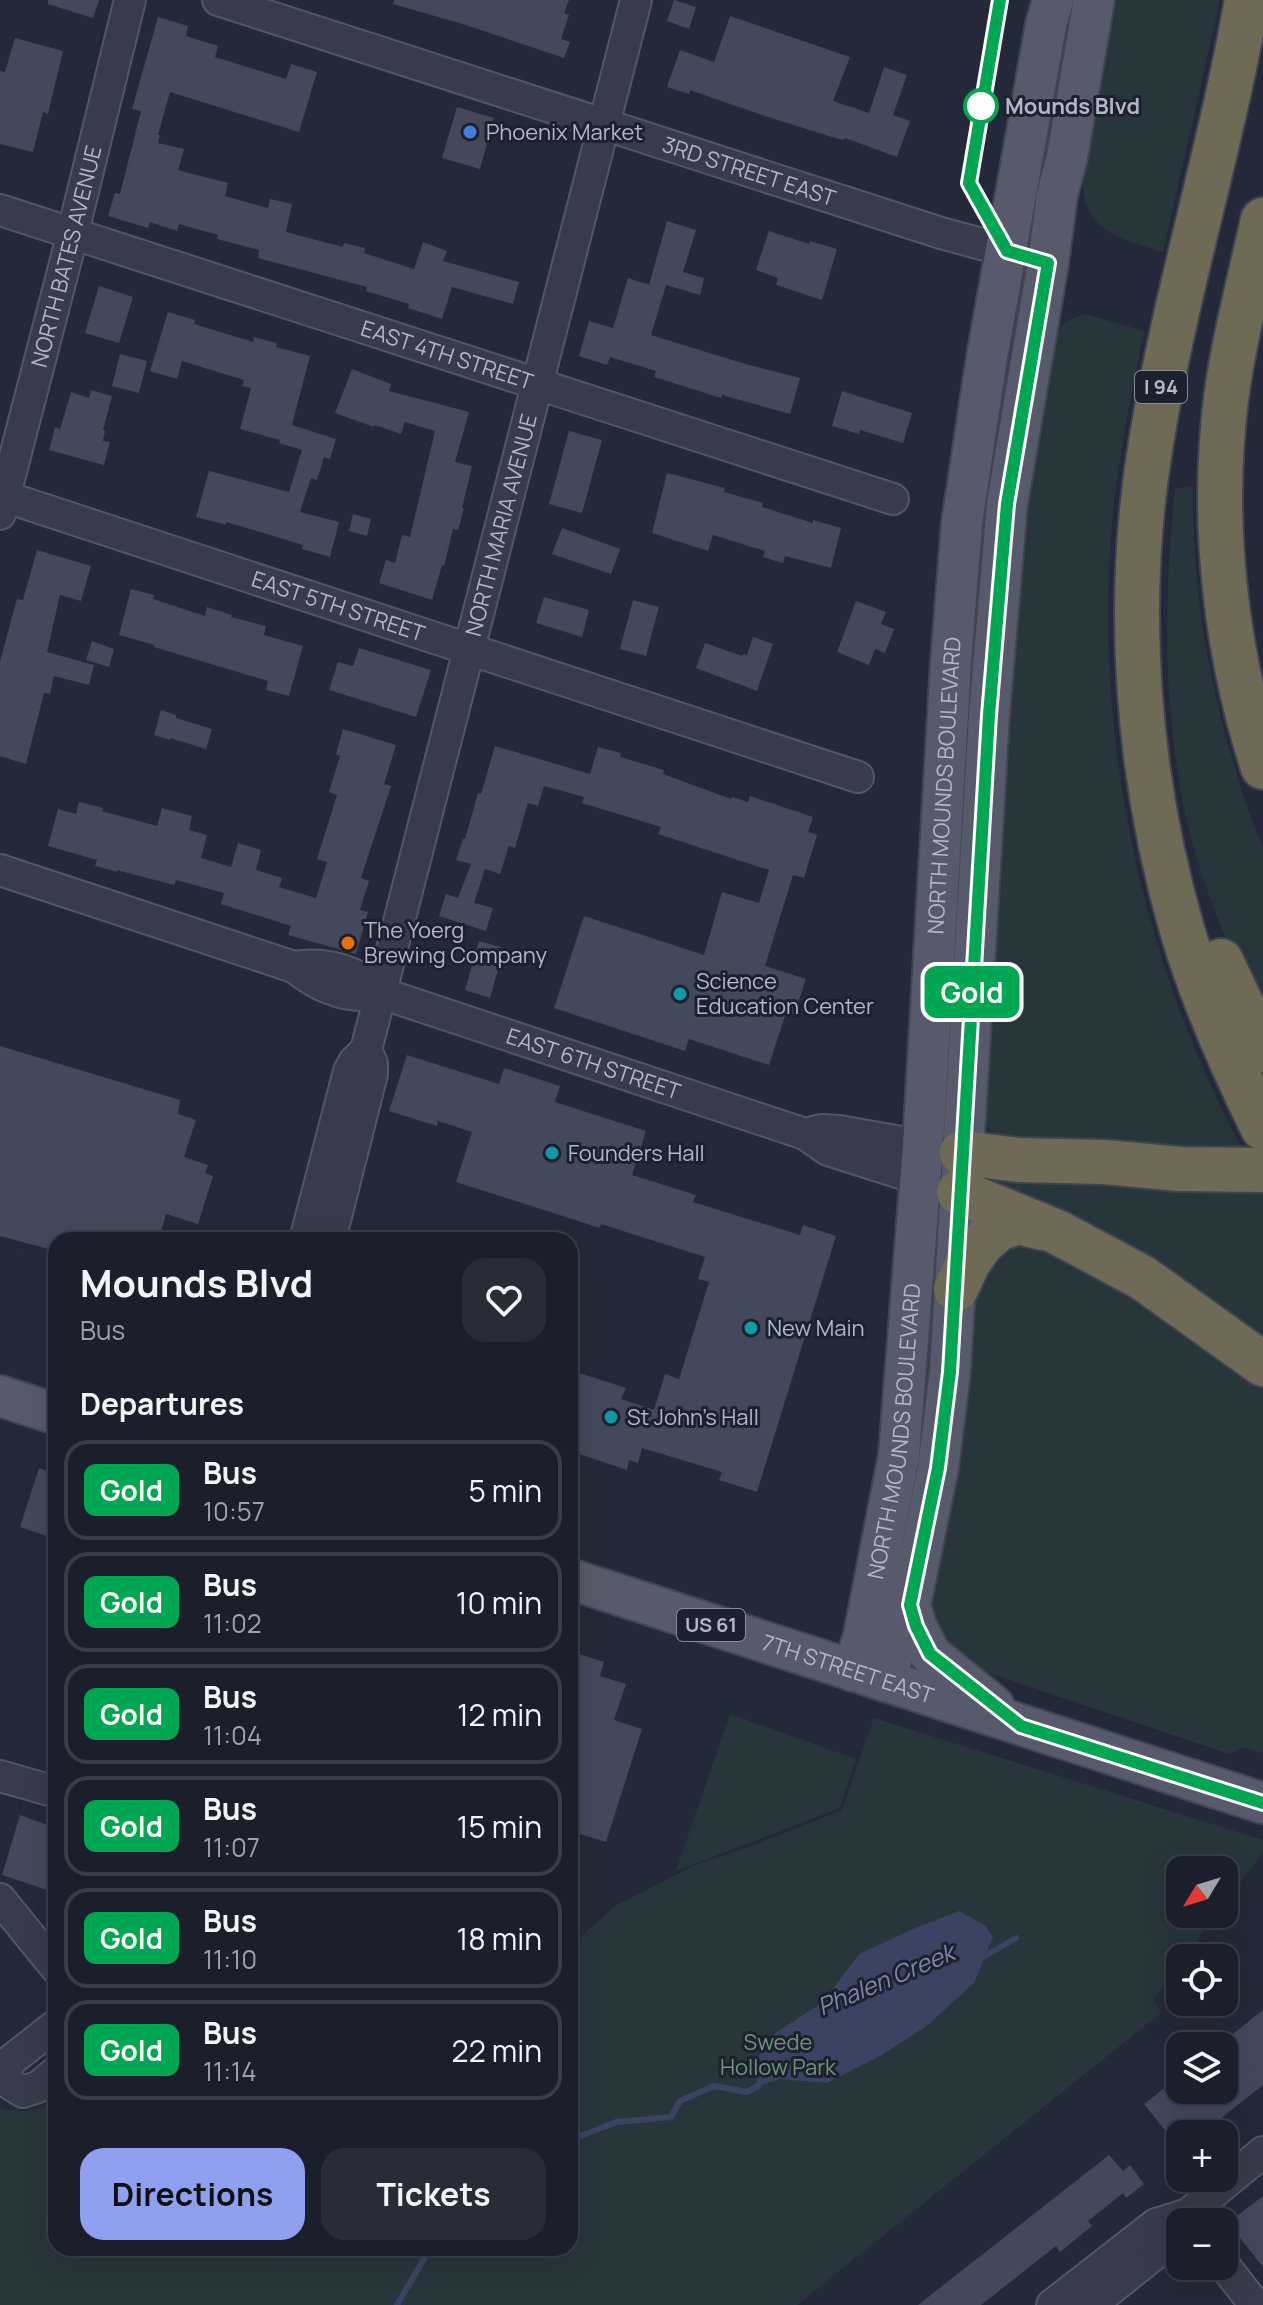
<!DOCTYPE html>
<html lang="en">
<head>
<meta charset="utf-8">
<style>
	:root { --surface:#1b1f2b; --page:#282c37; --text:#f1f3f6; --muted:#a0a2a9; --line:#393d47; --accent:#8ea0ef }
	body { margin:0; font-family:Manrope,sans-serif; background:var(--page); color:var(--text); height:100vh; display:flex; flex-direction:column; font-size:30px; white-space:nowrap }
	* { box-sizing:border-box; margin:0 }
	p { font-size:26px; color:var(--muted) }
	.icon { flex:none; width:44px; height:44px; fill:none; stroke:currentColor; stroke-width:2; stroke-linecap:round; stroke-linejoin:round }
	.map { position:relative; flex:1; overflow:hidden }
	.sheet { position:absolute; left:48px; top:1232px; width:530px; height:1024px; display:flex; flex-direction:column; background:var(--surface); border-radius:24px; box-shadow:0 8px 32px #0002,0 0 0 2px var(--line) }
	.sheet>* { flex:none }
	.badge { padding:0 16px; border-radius:12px; font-size:28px; line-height:52px }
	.needle { width:52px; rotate:232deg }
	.controls { position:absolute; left:1166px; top:1856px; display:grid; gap:16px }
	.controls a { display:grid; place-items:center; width:72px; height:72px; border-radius:16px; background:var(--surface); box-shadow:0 8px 32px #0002,0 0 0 2px var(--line); font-size:40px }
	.map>.badge { position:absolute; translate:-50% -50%; box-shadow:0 0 0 4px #fff }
	h2 { padding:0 32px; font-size:30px; line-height:72px }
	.round { display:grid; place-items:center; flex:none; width:84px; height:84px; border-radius:24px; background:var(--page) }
	.overview { display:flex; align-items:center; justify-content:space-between; height:136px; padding:0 32px }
	h1 { font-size:38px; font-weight:700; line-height:60px }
	.primary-button { display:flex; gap:16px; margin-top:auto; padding:16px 32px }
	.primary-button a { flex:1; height:92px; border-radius:24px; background:var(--accent); color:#111; font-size:32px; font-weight:700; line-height:92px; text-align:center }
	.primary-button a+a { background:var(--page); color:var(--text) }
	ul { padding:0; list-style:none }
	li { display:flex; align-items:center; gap:24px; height:100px; margin:0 16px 12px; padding:0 16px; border:4px solid var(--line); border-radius:24px }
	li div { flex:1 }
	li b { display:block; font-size:30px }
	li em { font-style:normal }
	li .badge { min-width:88px; font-weight:700; text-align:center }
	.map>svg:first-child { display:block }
</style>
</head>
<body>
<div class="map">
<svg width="1263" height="2305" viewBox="0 0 1263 2305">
	<rect width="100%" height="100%" fill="#242939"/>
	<path fill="#27363b" d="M 1115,0 L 1220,0 L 1163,252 C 1121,239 1080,230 1083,176 Z
		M 1086,314 L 1144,331 C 1131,395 1118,458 1112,523 C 1094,735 1140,956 1240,1145 L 1223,1152 L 997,1139 L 984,1123 L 997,820 L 1004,815 L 1024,516 L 1051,338 C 1060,325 1071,317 1086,314 Z
		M 1193,486 C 1192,578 1205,666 1231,754 C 1240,786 1249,817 1263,847 L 1263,1020 C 1229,950 1196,874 1182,798 C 1163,696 1164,592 1175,489 Z
		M 979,1175 L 1058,1184 L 1263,1186 L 1263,1343 L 980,1186 Z
		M 1032,1240 L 1176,1321 L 1263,1386 L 1263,1753 L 1244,1747 L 1230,1754 L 965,1665 L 956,1660 L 926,1614 L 964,1305 L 999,1250 Z
		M 730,1714 L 856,1759 L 840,1808 L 676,1871 Z
		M 874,1718 L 1263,1840 L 1263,1852 L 1224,1905 L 1224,1870 L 1180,1870 L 1180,1914 L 1217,1914 L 1184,1958 L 1180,1958 L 1180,1964 L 1153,2000 L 1162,2012 L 797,2305 L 0,2305 L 0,2108 C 20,2114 38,2112 56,2100 L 56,2248 L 570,2248 L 570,1946 L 615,1906 L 697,1864 L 755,1845 L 842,1810 Z"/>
	<path fill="#3a4361" d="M 959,1911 L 985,1925 L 993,1937 L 974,1983 L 928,2025 L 882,2055 L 827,2083 L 779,2079 L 758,2086 L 753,2064 L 774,2034 L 823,2002 L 859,1954 L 913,1929 Z"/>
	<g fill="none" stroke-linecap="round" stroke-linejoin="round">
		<path stroke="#3a4361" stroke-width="6" d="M 980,1959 L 1016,1938
			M 570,2140 L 616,2122 L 671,2117 L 680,2101 L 714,2086 L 747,2092 L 758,2086 L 761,2081
			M 397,2305 L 429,2250 L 447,2252 L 461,2248"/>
	</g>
	<path fill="#43485b" d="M 48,0 L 99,0 L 93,18 L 48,4 Z
		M 394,0 L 569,0 L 564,13 L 569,15 L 561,39 L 570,42 L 564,58 L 466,25 L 393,4 Z
		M 674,0 L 696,7 L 689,29 L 667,21 Z
		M 730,16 L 850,57 L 833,101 L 869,113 L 884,67 L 907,75 L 893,115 L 910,121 L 897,157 L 845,138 L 844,140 L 832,137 L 765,116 L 690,90 L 689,94 L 667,87 L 680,50 L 714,62 Z
		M 158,17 L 188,26 L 186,36 L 218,46 L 215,57 L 286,79 L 291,64 L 317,72 L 299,132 L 170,92 L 158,135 L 160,135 L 158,143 L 184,149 L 178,170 L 228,183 L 225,196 L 268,208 L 270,199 L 292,204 L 286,232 L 343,247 L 344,243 L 365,248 L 364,253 L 414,269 L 423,242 L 447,251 L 443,261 L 519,282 L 513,304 L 452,287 L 442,319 L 408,308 L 409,304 L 366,291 L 367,287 L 258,258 L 259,250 L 217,239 L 218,235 L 179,224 L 177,231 L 150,222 L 148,228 L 108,216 L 115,193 L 120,194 L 141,111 L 132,109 Z
		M 15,38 L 63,51 L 48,114 L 43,112 L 33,152 L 0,144 L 0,71 L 5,72 Z
		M 457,107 L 494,118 L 480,169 L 442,158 Z
		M 667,221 L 696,230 L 683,272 L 704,278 L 700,295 L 666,285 L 651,335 L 742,363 L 800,378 L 790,414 L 722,395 L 721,398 L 654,377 L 656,371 L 610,357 L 607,365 L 579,356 L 589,321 L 613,328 L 628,278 L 649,285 Z
		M 769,231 L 809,244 L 810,241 L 837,249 L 822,300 L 776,285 L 778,278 L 756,270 Z
		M 99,286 L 133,297 L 119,343 L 85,333 Z
		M 168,312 L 195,320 L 194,324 L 253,342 L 254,337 L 277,343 L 276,347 L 310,356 L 292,425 L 336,439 L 330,459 L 324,457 L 317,480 L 311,478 L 300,512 L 339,522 L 330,557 L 302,549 L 303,545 L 257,531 L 226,522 L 226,525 L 196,517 L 209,471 L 289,492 L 302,450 L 279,443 L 280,440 L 240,429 L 251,388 L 242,386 L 244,380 L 182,361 L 177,379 L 150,371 Z
		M 120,354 L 147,361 L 139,393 L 112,386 Z
		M 352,369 L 391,384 L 389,391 L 469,412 L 455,462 L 472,466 L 462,508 L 464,508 L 458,530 L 453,529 L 444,566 L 442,565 L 432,600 L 379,583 L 386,560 L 395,563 L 402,535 L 410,537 L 435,431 L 405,422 L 401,434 L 375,425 L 374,427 L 335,413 Z
		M 91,390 L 112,396 L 103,430 L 105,431 L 103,441 L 110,442 L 104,465 L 49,450 L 55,427 L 60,429 L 71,392 L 89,398 Z
		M 842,391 L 912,413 L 903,443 L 860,430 L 859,434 L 832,426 Z
		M 569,431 L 602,440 L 582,513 L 549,504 Z
		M 667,473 L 725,488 L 724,492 L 763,503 L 762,507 L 813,523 L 813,520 L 841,528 L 831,568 L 785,556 L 783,563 L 763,557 L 765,551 L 713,535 L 708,551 L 652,533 Z
		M 353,514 L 371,519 L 367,536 L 349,531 Z
		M 562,528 L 620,549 L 611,574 L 552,554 Z
		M 37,550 L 91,566 L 81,601 L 60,595 L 47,652 L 94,665 L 89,685 L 54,676 L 50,694 L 44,693 L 26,764 L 0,756 L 0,661 L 17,599 L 23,600 Z
		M 131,589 L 154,595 L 153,599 L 205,616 L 207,607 L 232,615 L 231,617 L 266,626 L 264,635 L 303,646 L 289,696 L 266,690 L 268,681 L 154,647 L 154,645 L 119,635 Z
		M 544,597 L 589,610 L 582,637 L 536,623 Z
		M 633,600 L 659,607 L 646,656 L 620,649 Z
		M 856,601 L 886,612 L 881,624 L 894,629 L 885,653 L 875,649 L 869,665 L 837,652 Z
		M 753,637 L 773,644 L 757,691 L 696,668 L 705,643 L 742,656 L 743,654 L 747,655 Z
		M 92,641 L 114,649 L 109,667 L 86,660 Z
		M 359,648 L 431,670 L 416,717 L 329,690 L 338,662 L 353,666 Z
		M 161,710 L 176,715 L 176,718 L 212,729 L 206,749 L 170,738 L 170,740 L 154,735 Z
		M 343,729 L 396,745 L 384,784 L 391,786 L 361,878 L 369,881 L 360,910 L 368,912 L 356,954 L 288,935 L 291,926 L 221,904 L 224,893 L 176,880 L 174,885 L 117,870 L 117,872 L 95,866 L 97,860 L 48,846 L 58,809 L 76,814 L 79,802 L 103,808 L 102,811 L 157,826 L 162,808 L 192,816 L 189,830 L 207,835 L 201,858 L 231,867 L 238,843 L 261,850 L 256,870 L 282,878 L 279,887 L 316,898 L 327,862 L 317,859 L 337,795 L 329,792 L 340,756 L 336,754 Z
		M 495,746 L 590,774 L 598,747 L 621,753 L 620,757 L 664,770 L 663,774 L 731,799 L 732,797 L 748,802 L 750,796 L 813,817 L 808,832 L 817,835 L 804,878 L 793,875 L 765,966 L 806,979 L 794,1015 L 786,1013 L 769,1065 L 689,1039 L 685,1051 L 554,1008 L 584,916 L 704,955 L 722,892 L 759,903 L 769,870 L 658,834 L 661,827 L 582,803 L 584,797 L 544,786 L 538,806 L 528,803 L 515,848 L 509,846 L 500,874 L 485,869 L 474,903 L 493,908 L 486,931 L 439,916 L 446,894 L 458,898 L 471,864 L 456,860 L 463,839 L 465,839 L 478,793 L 481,794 Z
		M 479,941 L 504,948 L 490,998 L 465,990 Z
		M 0,1046 L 180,1100 L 178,1114 L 196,1120 L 184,1157 L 208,1165 L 205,1173 L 213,1176 L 198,1224 L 166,1214 L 159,1240 L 56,1240 L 56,1251 L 0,1236 Z
		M 407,1055 L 499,1084 L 504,1068 L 560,1086 L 555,1102 L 646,1131 L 632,1175 L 696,1195 L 693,1202 L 800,1235 L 803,1225 L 836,1236 L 757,1492 L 719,1480 L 722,1472 L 642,1448 L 638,1463 L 629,1460 L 627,1470 L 570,1451 L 570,1370 L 626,1388 L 621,1399 L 654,1410 L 665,1374 L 679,1379 L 709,1282 L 698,1279 L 705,1257 L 601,1224 L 600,1228 L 456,1182 L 472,1132 L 438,1121 L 437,1126 L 389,1111 Z
		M 39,1468 L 56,1474 L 56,1539 L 20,1527 Z
		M 570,1651 L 604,1662 L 600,1676 L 626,1684 L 614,1720 L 642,1729 L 606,1842 L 570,1831 Z
		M 20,1815 L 56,1828 L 56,1893 L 2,1875 Z
		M 1263,2010 L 1263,2085 L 1201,2134 L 1168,2134 L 1144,2104 L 1180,2076 L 1180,2090 L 1224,2090 L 1224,2041 Z
		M 1109,2155 L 1123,2171 L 1130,2165 L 1144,2184 L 1126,2198 L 1123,2193 L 1088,2221 L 1092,2226 L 1060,2252 L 1056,2246 L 981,2305 L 918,2305 Z
		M 1263,2196 L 1263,2267 L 1228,2223 Z"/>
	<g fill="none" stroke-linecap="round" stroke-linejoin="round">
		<defs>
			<g id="minor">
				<path id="s1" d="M 218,0 L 941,233 L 1007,251"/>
				<path id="s2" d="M 0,210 L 893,499"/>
				<path id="s3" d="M 0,495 L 858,777"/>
				<path id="s4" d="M 0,514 L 68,252 L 130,0"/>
				<path d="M 0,870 L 294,967 C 320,988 348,1000 381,993"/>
				<path id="s5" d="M 294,967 C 325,962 359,971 381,993 L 805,1134 L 828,1150 L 938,1185"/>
				<path d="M 805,1134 L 821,1130 L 839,1131 L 941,1149"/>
				<path id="s6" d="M 305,1240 L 349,1071 L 354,1062 L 366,1050 L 636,0"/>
				<path d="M 330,1240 L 372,1074 L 372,1063 L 366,1050"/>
				<path d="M 0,1776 L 56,1792"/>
				<path d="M 0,1899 L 56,1968"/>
				<path d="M 56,2025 L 10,2061 L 5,2073 L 10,2084 L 23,2092 L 38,2087 L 56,2072"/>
				<path d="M 1183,2222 L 1188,2214 L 1263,2152"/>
				<path d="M 1224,2265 L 1255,2305"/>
				<path d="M 1052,2305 L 1156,2224 L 1188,2214"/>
				<path d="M 1091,2305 L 1171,2241 L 1180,2227"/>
			</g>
			<g id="major">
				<path d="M 0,1396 L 56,1414"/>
				<path id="s7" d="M 570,1579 L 1263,1803"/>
				<path d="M 910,1605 L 916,1626 L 930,1654 L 994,1706"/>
				<path id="s8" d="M 853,1671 L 864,1635 L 899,1455 L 923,1146 L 951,662 L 962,523 L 987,357 L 1046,25 L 1053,0"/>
				<path d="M 884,1681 L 910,1605 L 938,1468 L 950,1372 L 989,715 L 1007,504 L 1048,263 L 1057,195 L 1067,157 L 1094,0"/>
			</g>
			<path id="highway" d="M 1247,0 C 1221,149 1175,294 1151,443 C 1124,604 1137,776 1183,933 C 1203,1000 1232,1065 1263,1128
				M 1263,220 C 1250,279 1234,339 1226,399 C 1211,521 1225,650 1263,767
				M 1221,961 L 1263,1050
				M 962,1153 L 1018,1160 L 1104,1162 L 1180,1169 L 1263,1170
				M 959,1192 L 1057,1232 L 1143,1278 L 1263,1364
				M 956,1289 L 968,1263 L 981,1244 L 998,1229 L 1018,1222 L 1043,1228"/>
		</defs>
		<use href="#minor" stroke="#535664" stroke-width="34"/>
		<use href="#major" stroke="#414552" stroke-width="44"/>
		<use href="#highway" stroke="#404351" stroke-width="48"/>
		<use href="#minor" stroke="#383b4a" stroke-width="30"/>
		<use href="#major" stroke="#565a6a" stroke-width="40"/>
		<use href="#highway" stroke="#6f6a55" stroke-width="44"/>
	</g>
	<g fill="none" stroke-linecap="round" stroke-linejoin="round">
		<defs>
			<path id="line" d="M 1000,0 L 969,183 L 1007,251 L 1048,263 L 1007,504 L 989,715 L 950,1372 L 938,1468 L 910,1605 L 916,1626 L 930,1654 L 1021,1726 L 1263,1803"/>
		</defs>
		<use href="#line" stroke="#fff" stroke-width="18"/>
		<use href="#line" stroke="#00a651" stroke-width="12"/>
	</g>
	<circle fill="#fff" stroke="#00a651" stroke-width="4" cx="981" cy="106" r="16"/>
	<circle fill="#3f7fe0" stroke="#1d212e" stroke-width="3" cx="470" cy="132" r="8"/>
	<circle fill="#e8710a" stroke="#1d212e" stroke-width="3" cx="348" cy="943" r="8"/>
	<g fill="#0f9aa8" stroke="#1d212e" stroke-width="3">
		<circle cx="680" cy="994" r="8"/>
		<circle cx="552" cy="1153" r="8"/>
		<circle cx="751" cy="1328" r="8"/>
		<circle cx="611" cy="1417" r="8"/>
	</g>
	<g text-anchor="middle" stroke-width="6" stroke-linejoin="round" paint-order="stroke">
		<g fill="#1d212e" stroke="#868998" stroke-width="2">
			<rect x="1135" y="371" width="52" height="32" rx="6"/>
			<rect x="677" y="1609" width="68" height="32" rx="6"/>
		</g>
		<g font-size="20" font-weight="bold" fill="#b3b6c5">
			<text x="1161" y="394">I 94</text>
			<text x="711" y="1632">US 61</text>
		</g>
		<g font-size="22" font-weight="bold" fill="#b3b6c5" stroke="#1d212e" text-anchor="start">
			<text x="1005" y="114">Mounds Blvd</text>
		</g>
		<g font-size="22" fill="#b3b6c5" stroke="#1d212e" text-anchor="start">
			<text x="486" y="140">Phoenix Market</text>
			<text x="364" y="938">The Yoerg<tspan x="364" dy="25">Brewing Company</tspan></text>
			<text x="696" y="989">Science<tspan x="696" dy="25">Education Center</tspan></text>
			<text x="568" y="1161">Founders Hall</text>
			<text x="767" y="1336">New Main</text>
			<text x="627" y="1425">St John's Hall</text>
		</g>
		<g font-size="22" fill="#b3b6c5" stroke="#1d212e">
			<text dy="8" stroke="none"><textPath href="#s1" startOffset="558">3RD STREET EAST</textPath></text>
			<text dy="8" stroke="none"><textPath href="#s4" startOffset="266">NORTH BATES AVENUE</textPath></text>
			<text dy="8" stroke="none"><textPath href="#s2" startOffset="470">EAST 4TH STREET</textPath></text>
			<text dy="8" stroke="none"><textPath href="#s6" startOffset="744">NORTH MARIA AVENUE</textPath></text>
			<text dy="8" stroke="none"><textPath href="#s3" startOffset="356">EAST 5TH STREET</textPath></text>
			<text dy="8" stroke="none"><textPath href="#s8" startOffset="892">NORTH MOUNDS BOULEVARD</textPath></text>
			<text dy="8" stroke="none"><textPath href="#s5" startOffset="318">EAST 6TH STREET</textPath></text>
			<text dy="8" stroke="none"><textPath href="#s8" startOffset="244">NORTH MOUNDS BOULEVARD</textPath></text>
			<text dy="8" stroke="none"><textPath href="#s7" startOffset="292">7TH STREET EAST</textPath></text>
		</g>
		<g font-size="22" fill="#6c957d" stroke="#1d212e">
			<text x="778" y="2050">Swede<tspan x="778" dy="25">Hollow Park</tspan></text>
		</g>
		<g font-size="24" font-style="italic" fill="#7c87ab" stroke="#1d212e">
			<text transform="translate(886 1980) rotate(-23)" y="8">Phalen Creek</text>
		</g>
	</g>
</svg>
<div class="controls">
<a><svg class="needle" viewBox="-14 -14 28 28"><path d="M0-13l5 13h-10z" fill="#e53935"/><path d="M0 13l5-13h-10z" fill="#a0a2a9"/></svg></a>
<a><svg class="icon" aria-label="locate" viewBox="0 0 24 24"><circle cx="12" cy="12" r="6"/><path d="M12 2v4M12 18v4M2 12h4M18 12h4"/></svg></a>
<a><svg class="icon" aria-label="layers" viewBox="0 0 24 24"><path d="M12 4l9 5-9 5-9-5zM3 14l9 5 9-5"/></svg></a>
<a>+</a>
<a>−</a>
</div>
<b class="badge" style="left:972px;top:992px;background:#00a651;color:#fff">Gold</b>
<section class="sheet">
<div class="overview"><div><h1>Mounds Blvd</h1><p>Bus</p></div><a class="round"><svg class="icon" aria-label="heart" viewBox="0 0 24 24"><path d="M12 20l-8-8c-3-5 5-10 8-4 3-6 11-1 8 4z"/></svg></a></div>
<h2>Departures</h2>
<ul>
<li><span class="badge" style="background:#00a651;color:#fff">Gold</span><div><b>Bus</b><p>10:57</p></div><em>5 min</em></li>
<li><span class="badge" style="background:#00a651;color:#fff">Gold</span><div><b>Bus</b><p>11:02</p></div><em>10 min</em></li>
<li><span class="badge" style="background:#00a651;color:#fff">Gold</span><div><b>Bus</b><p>11:04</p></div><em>12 min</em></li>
<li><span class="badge" style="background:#00a651;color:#fff">Gold</span><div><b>Bus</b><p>11:07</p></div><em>15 min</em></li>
<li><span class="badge" style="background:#00a651;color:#fff">Gold</span><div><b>Bus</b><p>11:10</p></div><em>18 min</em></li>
<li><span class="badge" style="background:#00a651;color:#fff">Gold</span><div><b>Bus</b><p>11:14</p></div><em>22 min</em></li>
</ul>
<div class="primary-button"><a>Directions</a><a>Tickets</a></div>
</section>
</div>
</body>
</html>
